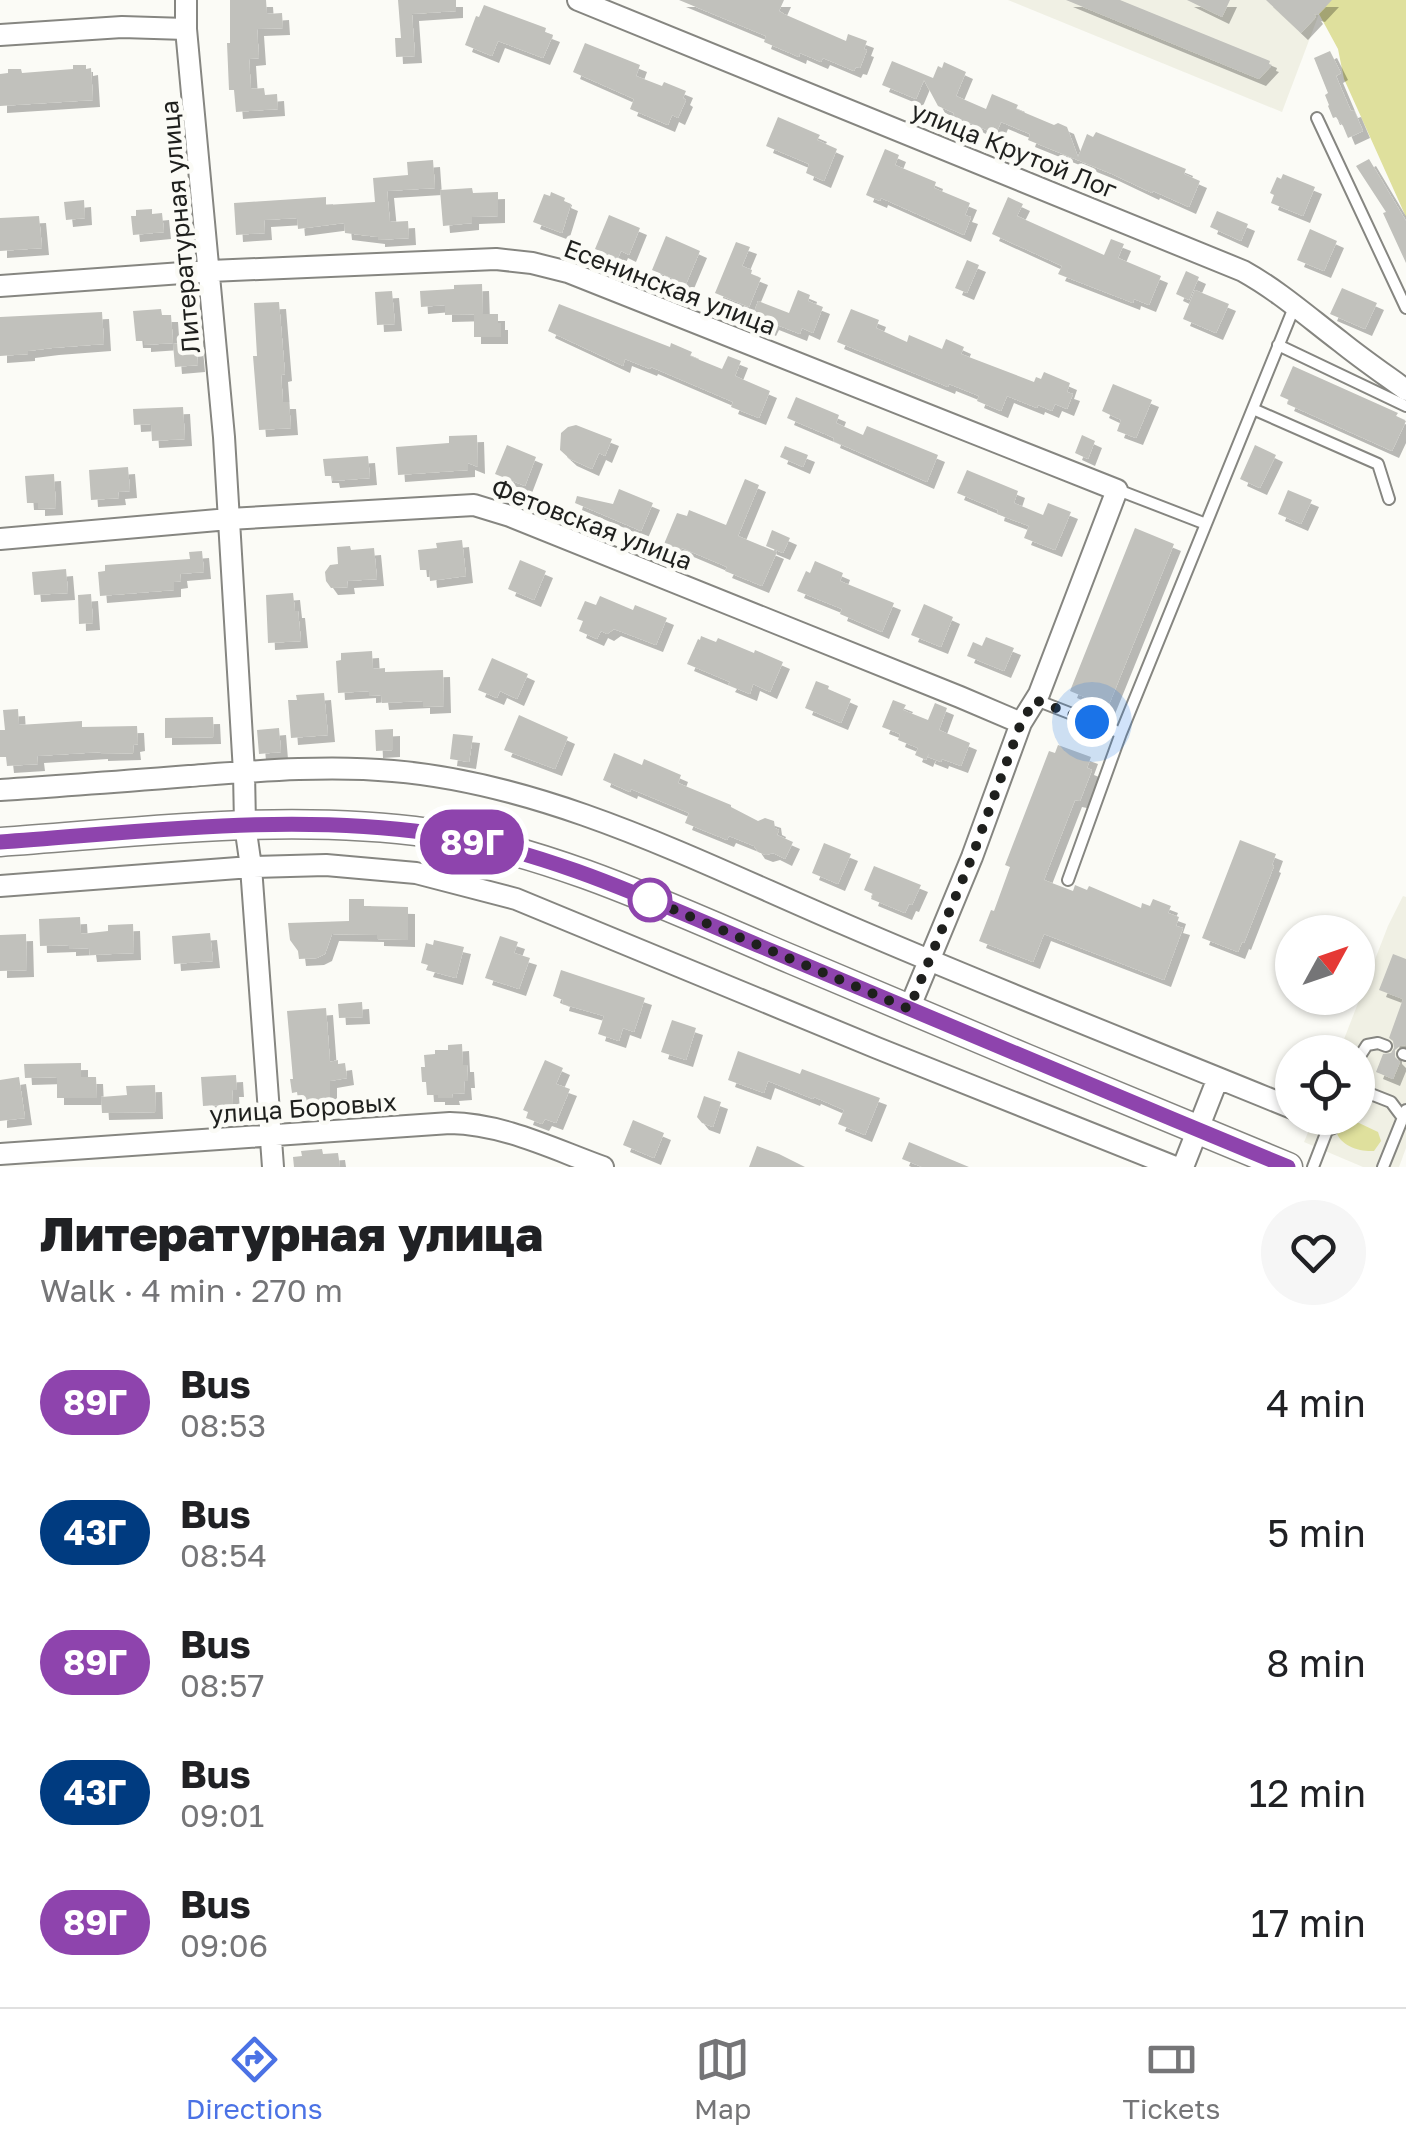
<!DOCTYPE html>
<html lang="en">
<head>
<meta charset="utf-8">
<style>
	:root { --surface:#fff; --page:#f6f6f6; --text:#202124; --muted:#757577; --line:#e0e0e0; --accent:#4b72e5 }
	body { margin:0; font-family:"Golos Text",sans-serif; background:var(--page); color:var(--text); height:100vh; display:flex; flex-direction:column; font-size:38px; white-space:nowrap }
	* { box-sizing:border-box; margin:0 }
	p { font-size:32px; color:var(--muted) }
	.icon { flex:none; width:55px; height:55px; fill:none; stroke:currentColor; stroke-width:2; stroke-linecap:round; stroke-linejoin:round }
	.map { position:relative; height:1167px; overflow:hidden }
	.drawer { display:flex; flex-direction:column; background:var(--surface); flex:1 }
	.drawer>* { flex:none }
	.badge { padding:0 20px; border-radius:32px; font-size:35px; line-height:65px }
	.needle { width:65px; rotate:50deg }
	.tools { position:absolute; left:1275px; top:915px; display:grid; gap:20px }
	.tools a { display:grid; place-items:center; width:100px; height:100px; border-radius:50%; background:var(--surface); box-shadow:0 2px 8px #0004; font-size:50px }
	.you { position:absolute; width:50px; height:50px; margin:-25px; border:8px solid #fff; border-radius:50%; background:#1a73e8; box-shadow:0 0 0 15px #1a73e833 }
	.map>.badge { position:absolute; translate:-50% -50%; box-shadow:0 0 0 5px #fff }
	.round { display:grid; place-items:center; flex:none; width:105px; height:105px; border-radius:52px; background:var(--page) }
	.summary { display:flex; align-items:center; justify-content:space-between; height:170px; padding:0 40px }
	h1 { font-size:48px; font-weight:800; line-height:75px }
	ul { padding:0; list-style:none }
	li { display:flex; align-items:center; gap:30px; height:130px; padding:0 40px }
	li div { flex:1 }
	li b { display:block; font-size:38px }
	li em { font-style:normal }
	li .badge { min-width:110px; font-weight:700; text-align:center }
	.dock { display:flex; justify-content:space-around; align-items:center; height:140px; border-top:2px solid var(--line); background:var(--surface); font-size:28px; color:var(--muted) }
	.dock a { display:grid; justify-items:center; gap:5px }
	.dock .current { color:var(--accent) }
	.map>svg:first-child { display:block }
</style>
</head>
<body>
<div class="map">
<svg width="1406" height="1167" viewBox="0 0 1406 1167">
	<defs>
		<filter id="shadow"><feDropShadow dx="7" dy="7" stdDeviation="0" flood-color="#0004"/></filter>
	</defs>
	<rect width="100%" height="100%" fill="#fbfbf6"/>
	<path fill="#f0f0e4" d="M 1008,0 L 1305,0 L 1319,14 L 1282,112 Z
		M 1403,896 L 1406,897 L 1406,1148 L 1399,1167 L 1363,1167 L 1304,1142 L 1314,1118 L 1358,1118 L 1358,1052 L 1339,1052 L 1388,926 Z"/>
	<path fill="#dfe09d" d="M 1305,0 L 1406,0 L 1406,217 L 1344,79 L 1338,49 L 1319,14 Z
		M 1347,1120 L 1359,1123 L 1378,1132 L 1381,1141 L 1374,1151 C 1360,1152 1340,1146 1336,1131 L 1340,1124 Z"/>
	<path fill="#c1c1bc" filter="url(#shadow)" d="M 230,0 L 266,0 L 267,14 L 282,13 L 283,28 L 257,29 L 259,58 L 249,59 L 251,89 L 264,88 L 265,95 L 277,94 L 278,109 L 236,112 L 234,90 L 229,90 L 227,43 L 230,43 Z
		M 398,0 L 456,0 L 456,11 L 412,14 L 415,56 L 396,57 L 395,38 L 401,38 Z
		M 679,0 L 784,0 L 779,11 L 784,14 L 846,41 L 848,34 L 867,41 L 864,49 L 867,50 L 860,68 L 856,67 L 854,71 L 823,58 L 821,62 L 800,53 L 799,57 L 764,42 L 766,36 Z
		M 1066,0 L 1120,0 L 1270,61 L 1269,64 L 1272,65 L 1259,79 Z
		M 1187,0 L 1230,0 L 1222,17 Z
		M 1266,0 L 1332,0 L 1318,15 L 1314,14 L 1316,17 L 1301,33 Z
		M 484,5 L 546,28 L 545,32 L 553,35 L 543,58 L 498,41 L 492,56 L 465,45 L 476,16 L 479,17 Z
		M 585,43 L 640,65 L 636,76 L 662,86 L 664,82 L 686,91 L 683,98 L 686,100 L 678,118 L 672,115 L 668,125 L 630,109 L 634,99 L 573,72 Z
		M 1330,51 L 1341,73 L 1336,76 L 1351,111 L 1354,110 L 1363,131 L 1348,138 L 1343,126 L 1336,117 L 1333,118 L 1328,106 L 1329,105 L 1325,95 L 1328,93 L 1314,58 Z
		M 892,61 L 933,78 L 938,66 L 942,68 L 944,62 L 966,72 L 956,96 L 986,109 L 992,94 L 1018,105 L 1016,109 L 1054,125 L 1058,123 L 1067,127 L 1078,157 L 1087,134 L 1093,137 L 1096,132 L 1186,169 L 1184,174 L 1200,181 L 1189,207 L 1153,191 L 1152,193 L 1112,174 L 1028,140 L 1030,134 L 1001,122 L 996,134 L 953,116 L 954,113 L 938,106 L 924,80 L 916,99 L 882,85 Z
		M 73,65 L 86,65 L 86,69 L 91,68 L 93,100 L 0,106 L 0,74 L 8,73 L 8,69 L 21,69 L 22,73 L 73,69 Z
		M 778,117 L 820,135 L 817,140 L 837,149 L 824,181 L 806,173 L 809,164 L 766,146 Z
		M 885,149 L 899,155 L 895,165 L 936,182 L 934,188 L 970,203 L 965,215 L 971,217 L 964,235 L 881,198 L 880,201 L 866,195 Z
		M 1369,159 L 1406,221 L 1406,263 L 1383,213 L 1386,212 L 1356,166 Z
		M 433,160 L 435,188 L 387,191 L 390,222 L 408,221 L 409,238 L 378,240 L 378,237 L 345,233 L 344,223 L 298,229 L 297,218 L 264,220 L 265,233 L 236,235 L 234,203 L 326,197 L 326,205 L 375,202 L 373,178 L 408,175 L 407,162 Z
		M 1283,174 L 1315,187 L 1303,216 L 1271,203 L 1274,195 L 1270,193 L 1277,177 L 1281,179 Z
		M 472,188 L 473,193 L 498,192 L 498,216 L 472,217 L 472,223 L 443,226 L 440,190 Z
		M 551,192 L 565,198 L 564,201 L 571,204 L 562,233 L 533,222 L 544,194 L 550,196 Z
		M 1008,197 L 1023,204 L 1017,216 L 1104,255 L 1111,239 L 1124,244 L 1118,258 L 1161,276 L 1149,305 L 1134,299 L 1133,303 L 1058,274 L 1062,266 L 992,234 Z
		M 84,200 L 85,218 L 66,220 L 64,202 Z
		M 152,209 L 152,214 L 162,213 L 164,232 L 133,235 L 131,216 L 136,216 L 136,210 Z
		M 1217,211 L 1248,224 L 1241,241 L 1210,227 Z
		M 609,215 L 640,228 L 629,255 L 621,251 L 618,258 L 595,249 Z
		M 39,216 L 42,248 L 0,251 L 0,218 Z
		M 1310,229 L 1337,241 L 1324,271 L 1297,260 Z
		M 666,236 L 700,251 L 686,284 L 652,270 Z
		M 736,242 L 750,247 L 742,266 L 752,270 L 751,274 L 761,278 L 749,307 L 715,293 Z
		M 967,260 L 979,265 L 967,293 L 955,288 Z
		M 1186,271 L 1199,277 L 1189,300 L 1176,294 Z
		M 482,284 L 483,314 L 445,315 L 445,305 L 421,307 L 420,291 L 454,289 L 454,285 Z
		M 1342,288 L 1377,303 L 1365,329 L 1330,314 Z
		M 798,290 L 810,295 L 808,301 L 823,307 L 813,333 L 802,328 L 800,334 L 772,323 L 769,329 L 751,321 L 758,301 L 789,313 Z
		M 1195,290 L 1229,304 L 1216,333 L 1183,319 Z
		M 392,291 L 395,324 L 377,325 L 375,292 Z
		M 279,302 L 285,374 L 281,375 L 283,402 L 289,402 L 291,428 L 259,430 L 253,356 L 257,356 L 254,303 Z
		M 559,304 L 670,347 L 671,343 L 692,352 L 690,356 L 722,369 L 728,356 L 741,361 L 735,376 L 770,391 L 759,418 L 731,407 L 733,402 L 651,367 L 650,369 L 625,359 L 623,366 L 548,331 Z
		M 161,309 L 162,315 L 171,315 L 173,343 L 144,345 L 144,341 L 136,341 L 133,311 Z
		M 851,309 L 879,320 L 876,328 L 907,342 L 909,335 L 942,349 L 946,339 L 964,347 L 961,354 L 1034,382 L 1036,377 L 1041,379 L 1044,372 L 1070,383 L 1067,392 L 1073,394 L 1067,409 L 1055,404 L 1052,411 L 1038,405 L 1037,408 L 1007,396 L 1001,411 L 977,401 L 979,396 L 949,384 L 948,387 L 837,342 Z
		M 102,312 L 104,344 L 52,348 L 28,351 L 28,354 L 0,356 L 0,317 Z
		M 474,314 L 498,314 L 498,323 L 501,323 L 501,337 L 474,337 Z
		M 196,343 L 198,365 L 175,367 L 173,344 Z
		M 1293,366 L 1398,413 L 1396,416 L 1406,421 L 1392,451 L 1287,404 L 1289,400 L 1280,396 Z
		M 1113,384 L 1152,400 L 1136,438 L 1117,431 L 1121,420 L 1102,411 Z
		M 796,397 L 839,415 L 836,423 L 863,435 L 867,426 L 938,455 L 927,482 L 833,441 L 834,438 L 787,418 Z
		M 183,407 L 185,439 L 152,441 L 151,424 L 134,425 L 133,409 Z
		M 576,425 L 612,439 L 605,456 L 599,453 L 592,469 L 570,459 L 560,450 L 561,433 L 568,427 Z
		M 477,435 L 478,467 L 468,463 L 468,470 L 398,475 L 396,447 L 449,443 L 449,436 Z
		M 1082,435 L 1095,441 L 1088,459 L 1075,453 Z
		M 507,445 L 536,457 L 525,486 L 495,474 Z
		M 1255,445 L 1276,455 L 1260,488 L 1240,479 Z
		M 785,446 L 808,455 L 803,467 L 780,457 Z
		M 368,456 L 370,478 L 333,481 L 332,476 L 325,476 L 323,459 Z
		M 128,467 L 130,491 L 118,492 L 119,498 L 91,500 L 89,470 Z
		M 967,470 L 1018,491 L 1014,503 L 1043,515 L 1048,503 L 1071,512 L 1055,550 L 1024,538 L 1029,526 L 997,514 L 998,510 L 957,493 Z
		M 54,474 L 56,508 L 38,509 L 38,503 L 27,503 L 25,476 Z
		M 745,479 L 759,485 L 738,536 L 777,552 L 762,586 L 725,571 L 727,567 L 682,548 L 681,551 L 664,544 L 677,513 L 687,516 L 689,510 L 726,525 Z
		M 619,489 L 653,503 L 641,531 L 575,503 L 577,496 L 613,504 Z
		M 1288,490 L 1312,500 L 1301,524 L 1278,514 Z
		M 1135,528 L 1174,544 L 1108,707 L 1070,691 Z
		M 772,530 L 790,538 L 783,553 L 766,546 Z
		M 462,540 L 466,576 L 430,581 L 429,570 L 420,570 L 418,550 L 437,548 L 436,543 Z
		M 350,546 L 351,550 L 374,548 L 377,579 L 347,581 L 348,587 L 331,588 L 326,581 L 325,572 L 330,565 L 338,564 L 337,547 Z
		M 202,551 L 204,572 L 180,574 L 181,581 L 174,582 L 174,590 L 100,596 L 98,572 L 105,571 L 105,565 L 190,559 L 189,552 Z
		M 520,560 L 546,571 L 534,600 L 508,589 Z
		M 815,561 L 843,573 L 840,581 L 894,603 L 882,632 L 840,614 L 842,609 L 797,591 L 806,571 L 810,573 Z
		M 66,569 L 68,593 L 34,595 L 32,572 Z
		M 293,593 L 295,611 L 298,611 L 301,641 L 268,643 L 266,595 Z
		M 91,594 L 93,623 L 79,624 L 78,595 Z
		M 600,596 L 633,610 L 635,605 L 667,618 L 656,645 L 614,629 L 607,634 L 601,631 L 597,639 L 579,631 L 583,621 L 577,619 L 585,601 L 596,605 Z
		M 924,604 L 953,617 L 941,647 L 911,635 Z
		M 701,636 L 716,642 L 718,638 L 754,653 L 755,650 L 783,662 L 770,692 L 753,684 L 750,694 L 728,685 L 730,682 L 687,664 L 698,639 L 700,640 Z
		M 986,637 L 1014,648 L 1004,671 L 967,656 L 973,642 L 982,646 Z
		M 372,651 L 373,669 L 385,668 L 385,672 L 443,670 L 444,706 L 423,707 L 423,701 L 382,703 L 381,695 L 369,696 L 369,691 L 338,693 L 336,661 L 341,660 L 341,653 Z
		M 492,658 L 528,674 L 517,699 L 500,691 L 497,698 L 478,690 Z
		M 816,681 L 829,686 L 828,689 L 851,699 L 841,723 L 805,708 Z
		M 324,693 L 328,735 L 291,738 L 288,700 L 297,700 L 296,695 Z
		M 893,700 L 906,705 L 903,710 L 928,720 L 935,703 L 947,708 L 939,730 L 970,743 L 961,766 L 942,759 L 941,762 L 928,757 L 929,753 L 926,760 L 915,755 L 918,748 L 898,740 L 900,734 L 882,727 Z
		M 18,709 L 19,725 L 82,721 L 82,727 L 137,726 L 138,744 L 133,745 L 134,753 L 101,754 L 101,752 L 37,756 L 38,764 L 7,766 L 6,757 L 0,757 L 0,730 L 5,730 L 3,710 Z
		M 519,715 L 568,737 L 555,769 L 504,750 Z
		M 213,717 L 214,737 L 165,738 L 165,718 Z
		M 279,728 L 281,752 L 259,754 L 257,730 Z
		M 393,729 L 393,750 L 376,751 L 375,730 Z
		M 453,734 L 473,736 L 469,762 L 450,759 Z
		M 1058,745 L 1091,757 L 1087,768 L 1092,770 L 1080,801 L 1075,800 L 1044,880 L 1073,891 L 1075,885 L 1087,890 L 1089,886 L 1141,908 L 1142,903 L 1150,906 L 1153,899 L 1171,906 L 1168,913 L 1179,917 L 1176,926 L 1183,928 L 1164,980 L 1044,934 L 1033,962 L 979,941 L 991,910 L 994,911 L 1010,867 L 1005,865 L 1049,751 L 1055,753 Z
		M 614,753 L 642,765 L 644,759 L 681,775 L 678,783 L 731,805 L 731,807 L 758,821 L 765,818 L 774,821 L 775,828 L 779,830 L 777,835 L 793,842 L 785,859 L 773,853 L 766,855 L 758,852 L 754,846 L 729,836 L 727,840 L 685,823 L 689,813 L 631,789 L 630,792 L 603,780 Z
		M 1240,840 L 1276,854 L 1272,865 L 1274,866 L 1244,943 L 1242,942 L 1238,952 L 1202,938 Z
		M 824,843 L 851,854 L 838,884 L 812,873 Z
		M 874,866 L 921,885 L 912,905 L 909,904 L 905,913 L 871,899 L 873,894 L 864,890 Z
		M 349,899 L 364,899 L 364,906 L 408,907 L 408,940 L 377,939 L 377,935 L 332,934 L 325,954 L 317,958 L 299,959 L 298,951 L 290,940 L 288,923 L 349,921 Z
		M 80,917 L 81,934 L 108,931 L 108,925 L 133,924 L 134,953 L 90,955 L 89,948 L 69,949 L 69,945 L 40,946 L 39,919 Z
		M 210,933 L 213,961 L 174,964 L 172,936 Z
		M 26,934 L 27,970 L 0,971 L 0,935 Z
		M 500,936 L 518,942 L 514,953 L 530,958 L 519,989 L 485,978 Z
		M 434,940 L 464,947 L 456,978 L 426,970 L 428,965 L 421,963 L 426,943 L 433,945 Z
		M 1393,954 L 1406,959 L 1406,1045 L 1400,1046 L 1395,1050 L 1395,1057 L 1400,1062 L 1393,1079 L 1376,1072 L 1383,1054 L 1391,1053 L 1394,1048 L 1393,1041 L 1389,1038 L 1403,999 L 1379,990 Z
		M 561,970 L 645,998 L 634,1032 L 623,1028 L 619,1041 L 598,1034 L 604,1016 L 562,1004 L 563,1000 L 553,996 Z
		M 362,1002 L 363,1017 L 339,1018 L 338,1004 Z
		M 326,1008 L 330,1062 L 338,1060 L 338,1064 L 345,1063 L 347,1078 L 330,1081 L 330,1101 L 299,1106 L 297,1092 L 292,1093 L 290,1079 L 293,1079 L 287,1011 Z
		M 672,1020 L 696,1028 L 686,1060 L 661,1052 Z
		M 462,1044 L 463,1065 L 467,1065 L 468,1081 L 464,1081 L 465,1093 L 452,1094 L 453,1098 L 438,1098 L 438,1095 L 427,1095 L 426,1082 L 422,1082 L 421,1067 L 425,1067 L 424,1055 L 435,1054 L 435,1050 L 448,1050 L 448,1045 Z
		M 738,1051 L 800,1074 L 802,1069 L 880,1098 L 865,1135 L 838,1124 L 844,1110 L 814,1097 L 813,1099 L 768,1081 L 764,1093 L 728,1080 Z
		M 545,1060 L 563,1068 L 556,1084 L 570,1089 L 556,1123 L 545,1119 L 542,1124 L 526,1118 L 528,1112 L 523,1110 Z
		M 81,1063 L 81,1077 L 96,1077 L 97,1098 L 57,1098 L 57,1077 L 25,1078 L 24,1064 Z
		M 236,1075 L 237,1090 L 232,1090 L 233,1104 L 203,1106 L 201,1077 Z
		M 19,1077 L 25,1118 L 0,1121 L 0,1080 Z
		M 155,1085 L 156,1112 L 102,1113 L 101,1097 L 127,1095 L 126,1086 Z
		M 704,1096 L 721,1102 L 713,1127 L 702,1123 L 697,1117 Z
		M 633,1120 L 664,1133 L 654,1158 L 623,1145 Z
		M 909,1142 L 969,1167 L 922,1167 L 902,1159 Z
		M 757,1146 L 779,1154 L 805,1167 L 749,1167 Z
		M 322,1149 L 323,1154 L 338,1153 L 340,1167 L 294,1167 L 293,1157 L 302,1156 L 301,1151 Z"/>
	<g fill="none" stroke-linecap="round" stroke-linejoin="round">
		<defs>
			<path id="lane" d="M 1317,118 L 1406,308
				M 1278,345 L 1406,406
				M 1253,409 L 1378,464 L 1389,499
				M 1118,490 L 1206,524
				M 1036,700 L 1121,733 L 1295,305
				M 1068,880 L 1121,733
				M 1403,1054 L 1406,1055
				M 1358,1059 L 1367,1045 L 1378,1043 L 1386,1046
				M 1358,1089 L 1391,1102 L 1403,1118
				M 1313,1167 L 1330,1123
				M 1383,1167 L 1406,1110"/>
			<path id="street" d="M 186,0 L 186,29 L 224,437 L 244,772 L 245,825 L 251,867 L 273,1167
				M 578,0 L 1243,271 C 1279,291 1308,317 1341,342 C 1362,359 1384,374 1406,390
				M 0,35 L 122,27 L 186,29
				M 0,286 L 210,271 L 496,259 L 532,263 L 568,272 L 1117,490 L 1039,694 L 1021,723 L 972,857 L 909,1009
				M 0,539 L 229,519 L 474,505 L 510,516 L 960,697 L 1021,723
				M 0,790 C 63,786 126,781 189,776 C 257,771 326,765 393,771 C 550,784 701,863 844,924 C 992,988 1143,1047 1292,1108
				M 0,886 L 251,867 L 326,865 L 416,873 L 516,899 L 877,1048 L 1175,1167
				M 1315,1118 L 1330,1124
				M 0,1154 L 450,1123 C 504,1124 553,1149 603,1167
				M 1183,1167 L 1218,1078"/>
			<path id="secondary" d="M 0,842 C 142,832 288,813 430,833 C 553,851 679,912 793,960 C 958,1030 1122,1099 1288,1167"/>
		</defs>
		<use href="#lane" stroke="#868681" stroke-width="14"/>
		<use href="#street" stroke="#868681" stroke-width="24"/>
		<use href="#secondary" stroke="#868681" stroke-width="31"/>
		<use href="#lane" stroke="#fff" stroke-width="10"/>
		<use href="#street" stroke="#fff" stroke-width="20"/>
		<use href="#secondary" stroke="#fff" stroke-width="28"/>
	</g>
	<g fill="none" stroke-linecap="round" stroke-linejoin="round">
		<defs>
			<path id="line" d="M 0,842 C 143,832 287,813 430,833 C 550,850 668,908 779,954 C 949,1025 1118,1097 1288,1167"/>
		</defs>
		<use href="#line" stroke="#fff" stroke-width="22"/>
		<use href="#line" stroke="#8e44ad" stroke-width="15"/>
		<path stroke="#1f201e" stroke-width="10" stroke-dasharray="0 18" d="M 650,900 L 637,894 L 909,1009 L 972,857 L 1021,723 L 1035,700 L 1092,722"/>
	</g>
	<circle fill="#fff" stroke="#8e44ad" stroke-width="5" cx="650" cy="900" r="20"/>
	<g text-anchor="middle" stroke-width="9" stroke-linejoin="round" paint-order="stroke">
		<g font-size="25" fill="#1f201e" stroke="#fbfbf6">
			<text transform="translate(1014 150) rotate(22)" y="9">улица Крутой Лог</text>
			<text transform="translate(180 227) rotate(-95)" y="9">Литературная улица</text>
			<text transform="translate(670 287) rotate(21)" y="9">Есенинская улица</text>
			<text transform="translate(592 524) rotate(21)" y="9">Фетовская улица</text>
			<text transform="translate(303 1108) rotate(-4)" y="9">улица Боровых</text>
		</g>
	</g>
</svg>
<div class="tools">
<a><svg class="needle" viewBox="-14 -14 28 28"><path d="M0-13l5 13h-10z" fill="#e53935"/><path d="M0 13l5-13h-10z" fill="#757577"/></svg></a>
<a><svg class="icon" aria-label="locate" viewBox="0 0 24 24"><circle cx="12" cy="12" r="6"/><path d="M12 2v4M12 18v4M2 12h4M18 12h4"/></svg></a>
</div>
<div class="you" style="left:1092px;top:722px"></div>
<b class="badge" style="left:472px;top:842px;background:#8e44ad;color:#fff">89Г</b>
</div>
<section class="drawer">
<div class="summary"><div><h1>Литературная улица</h1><p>Walk · 4 min · 270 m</p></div><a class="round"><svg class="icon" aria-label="heart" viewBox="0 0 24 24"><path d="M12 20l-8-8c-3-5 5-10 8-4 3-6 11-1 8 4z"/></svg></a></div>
<ul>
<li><span class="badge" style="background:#8e44ad;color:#fff">89Г</span><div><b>Bus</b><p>08:53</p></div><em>4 min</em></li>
<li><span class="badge" style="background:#003b80;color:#fff">43Г</span><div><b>Bus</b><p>08:54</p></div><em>5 min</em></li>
<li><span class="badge" style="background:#8e44ad;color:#fff">89Г</span><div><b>Bus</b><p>08:57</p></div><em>8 min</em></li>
<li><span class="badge" style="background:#003b80;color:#fff">43Г</span><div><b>Bus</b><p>09:01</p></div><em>12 min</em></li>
<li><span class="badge" style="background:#8e44ad;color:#fff">89Г</span><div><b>Bus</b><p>09:06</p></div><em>17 min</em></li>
</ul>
</section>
<nav class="dock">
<a class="current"><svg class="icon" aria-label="directions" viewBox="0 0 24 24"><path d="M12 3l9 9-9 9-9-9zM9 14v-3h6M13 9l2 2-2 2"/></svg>Directions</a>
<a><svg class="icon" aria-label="map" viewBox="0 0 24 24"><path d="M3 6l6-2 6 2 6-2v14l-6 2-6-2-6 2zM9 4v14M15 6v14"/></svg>Map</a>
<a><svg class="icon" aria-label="tickets" viewBox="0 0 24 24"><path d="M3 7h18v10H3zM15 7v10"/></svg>Tickets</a>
</nav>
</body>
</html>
